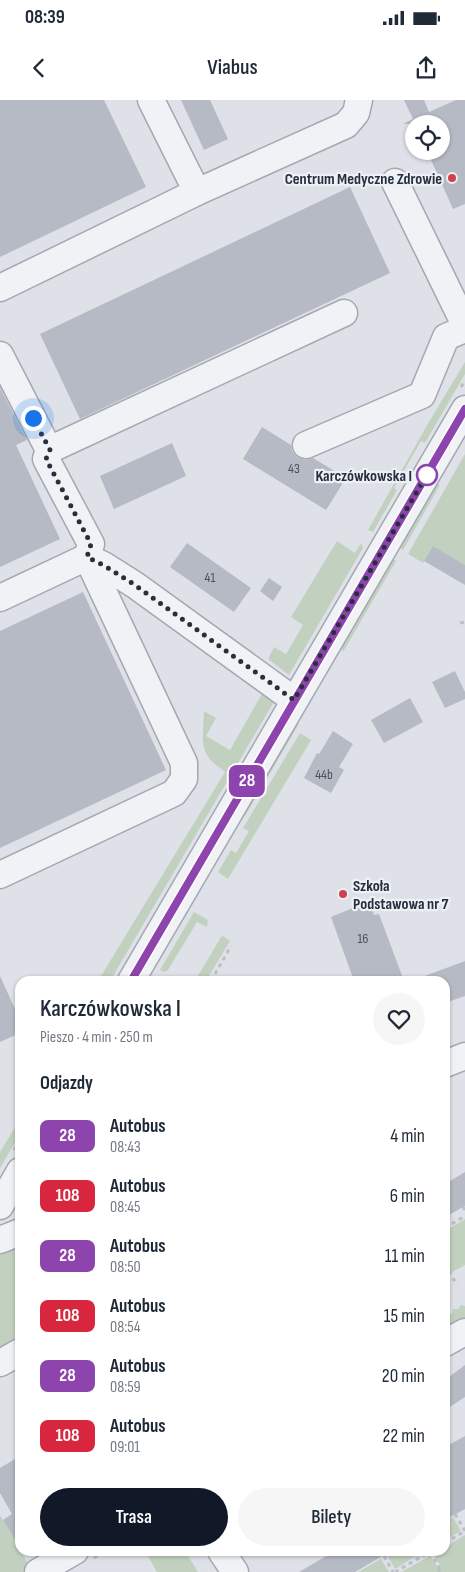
<!DOCTYPE html>
<html lang="pl">
<head>
<meta charset="utf-8">
<style>
	:root { --surface:#fff; --page:#f6f6f7; --text:#1f2937; --muted:#747a83; --accent:#111827 }
	body { margin:0; font-family:"Sofia Sans Condensed",sans-serif; background:var(--page); color:var(--text); height:100vh; display:flex; flex-direction:column; font-size:19px; white-space:nowrap }
	* { box-sizing:border-box; margin:0 }
	p { font-size:16px; color:var(--muted) }
	.icon { flex:none; width:28px; height:28px; fill:none; stroke:currentColor; stroke-width:2; stroke-linecap:round; stroke-linejoin:round }
	.map { position:relative; flex:1; overflow:hidden }
	.panel { position:absolute; left:15px; top:876px; width:435px; height:580px; display:flex; flex-direction:column; background:var(--surface); border-radius:15px; box-shadow:0 1px 4px #0004 }
	.panel>* { flex:none }
	.badge { padding:0 10px; border-radius:8px; font-size:18px; line-height:32px }
	.tools { position:absolute; left:405px; top:15px; display:grid; gap:10px }
	.tools a { display:grid; place-items:center; width:45px; height:45px; border-radius:50%; background:var(--surface); box-shadow:0 1px 4px #0004; font-size:25px }
	.you { position:absolute; width:25px; height:25px; margin:-12px; border:4px solid #fff; border-radius:50%; background:#1a73e8; box-shadow:0 0 0 8px #1a73e833 }
	.map>.badge { position:absolute; translate:-50% -50%; box-shadow:0 0 0 2px #fff }
	h2 { padding:0 25px; font-size:19px; line-height:45px }
	.round { display:grid; place-items:center; flex:none; width:52px; height:52px; border-radius:26px; background:var(--page) }
	.head { display:flex; align-items:center; justify-content:space-between; height:85px; padding:0 25px }
	h1 { font-size:24px; font-weight:600; line-height:38px }
	.button { display:flex; gap:10px; margin-top:auto; padding:10px 25px }
	.button a { flex:1; height:58px; border-radius:30px; background:var(--accent); color:#fff; font-size:20px; font-weight:600; line-height:58px; text-align:center }
	.button a+a { background:var(--page); color:var(--text) }
	ul { padding:0; list-style:none }
	li { display:flex; align-items:center; gap:15px; height:60px; padding:0 25px }
	li div { flex:1 }
	li b { display:block; font-size:19px }
	li em { font-style:normal }
	li .badge { min-width:55px; font-weight:700; text-align:center }
	.status { display:flex; justify-content:space-between; align-items:center; height:35px; padding:0 25px; background:var(--surface); direction:ltr }
	.status svg { height:14px; fill:currentColor }
	header { display:flex; justify-content:space-between; align-items:center; height:65px; padding:0 25px; background:var(--surface); font-size:22px; font-weight:600 }
	.map>svg:first-child { display:block }
</style>
</head>
<body>
<div class="status"><b>08:39</b><svg viewBox="0 0 49 12"><path d="M0 12V9h3v3zM5 12V6h3v6zM10 12V3h3v9zM15 12V0h3v12zM26 1h20v11H26zM47 4h2v5h-2z"/></svg></div>
<header><svg class="icon" aria-label="back" viewBox="0 0 24 24"><path d="M15 5l-7 7 7 7"/></svg>Viabus<svg class="icon" aria-label="share" viewBox="0 0 24 24"><path d="M12 15V3M7 8l5-5 5 5M5 13v7h14v-7"/></svg></header>
<div class="map">
<svg width="465" height="1472" viewBox="0 0 465 1472">
	<rect width="100%" height="100%" fill="#dee1e7"/>
	<path fill="#c2d1bf" d="M 465,262 L 465,274 L 425,343 L 421,341 L 394,388 L 397,390 L 373,432 L 368,430 L 426,327 Z
		M 465,354 L 465,465 L 433,446 L 423,463 L 408,454 Z
		M 437,383 L 440,385 L 403,450 L 399,448 L 433,385 Z
		M 337,441 L 355,453 L 361,443 L 363,448 L 289,575 L 268,559 L 274,547 L 286,554 L 303,525 L 291,517 Z
		M 392,458 L 396,461 L 343,552 L 341,542 Z
		M 263,592 L 275,600 L 110,881 L 98,881 L 225,672 C 219,667 211,662 207,655 C 200,643 204,625 204,611 L 216,618 L 206,636 L 230,650 Z
		M 294,621 L 299,624 L 245,716 L 240,713 Z
		M 300,633 L 311,640 L 228,779 L 218,772 L 231,750 L 236,753 L 249,731 L 243,728 Z
		M 194,812 L 208,820 L 207,827 L 197,822 L 168,870 L 164,872 L 160,870 Z
		M 223,836 L 230,841 L 206,881 L 195,881 L 221,837 Z
		M 20,1019 L 20,1034 L 0,1068 L 0,1052 Z
		M 465,1119 L 465,1165 L 445,1176 L 445,1131 Z
		M 20,1147 L 20,1244 L 0,1255 L 0,1155 Z
		M 460,1205 L 465,1206 L 465,1223 L 445,1234 L 445,1216 L 447,1216 L 447,1213 L 452,1214 L 453,1209 L 459,1209 Z
		M 0,1415 L 31,1469 L 26,1472 L 0,1472 Z
		M 453,1417 L 461,1431 L 445,1440 L 445,1421 Z
		M 465,1435 L 465,1472 L 401,1472 L 430,1456 L 437,1466 L 440,1465 L 433,1454 L 437,1451 L 445,1451 L 445,1447 Z
		M 145,1451 L 185,1451 L 198,1472 L 157,1472 Z
		M 394,1451 L 424,1451 L 395,1469 L 387,1455 Z
		M 381,1459 L 389,1472 L 358,1472 Z"/>
	<path fill="#b5bac4" d="M 0,0 L 104,0 L 146,87 L 0,157 Z
		M 181,0 L 210,0 L 228,39 L 204,50 Z
		M 404,0 L 424,0 L 429,12 L 456,0 L 465,0 L 465,104 L 453,109 L 427,51 L 441,51 L 441,24 L 403,24 L 413,19 Z
		M 350,87 L 390,173 L 80,319 L 40,234 Z
		M 0,288 L 27,340 L 16,345 L 60,439 L 0,467 Z
		M 262,327 L 291,345 L 292,351 L 297,357 L 305,360 L 313,358 L 346,378 L 326,410 L 243,359 Z
		M 172,343 L 186,376 L 114,409 L 100,376 Z
		M 187,443 L 251,488 L 234,512 L 170,467 Z
		M 433,446 L 465,465 L 465,485 L 424,461 Z
		M 269,478 L 282,487 L 273,501 L 260,491 Z
		M 83,492 L 166,670 L 0,748 L 0,531 Z
		M 455,571 L 465,592 L 465,599 L 445,608 L 432,582 Z
		M 410,598 L 423,622 L 384,643 L 371,620 Z
		M 333,631 L 353,644 L 339,667 L 344,670 L 331,693 L 304,678 L 317,653 L 319,654 Z
		M 370,801 L 374,815 L 379,814 L 404,881 L 354,881 L 331,817 Z
		M 465,861 L 465,896 L 445,903 L 445,881 L 414,881 L 414,880 Z
		M 0,876 L 20,920 L 20,933 L 0,942 Z
		M 465,1072 L 465,1106 L 445,1117 L 445,1084 Z
		M 465,1265 L 465,1297 L 445,1310 L 445,1280 Z
		M 465,1336 L 465,1409 L 445,1420 L 445,1347 Z
		M 20,1356 L 20,1449 L 3,1420 L 12,1414 L 0,1393 L 0,1368 Z
		M 335,1451 L 391,1451 L 355,1472 L 299,1472 Z"/>
	<g fill="none" stroke-linecap="round" stroke-linejoin="round">
		<defs>
			<path id="minor" d="M 151,0 L 197,92
				M 395,82 L 465,225
				M 0,188 L 197,92 L 346,25 L 356,13 L 359,0
				M 0,255 L 49,350
				M 306,345 L 422,295 L 446,237 L 465,229
				M 87,457 L 105,466 L 135,485 L 294,600
				M 0,498 L 87,457
				M 0,775 L 174,693 L 184,679 L 184,663 L 87,457 L 91,444 L 46,359 L 49,350 L 344,213
				M 131,881 L 465,309
				M 445,964 L 465,956
				M 0,1106 L 20,1071
				M 0,1140 L 20,1132
				M 445,1243 L 465,1232
				M 0,1263 L 20,1252
				M 221,1451 L 235,1472
				M 38,1472 L 75,1451"/>
		</defs>
		<use href="#minor" stroke="#a3a8b1" stroke-width="29"/>
		<path stroke="#bcbfc6" stroke-width="3" stroke-dasharray="4 4" stroke-linecap="butt" d="M 461,287 L 465,281
			M 460,523 L 465,522
			M 211,881 L 231,846
			M 14,1050 L 20,1041
			M 463,1107 L 465,1110
			M 445,1128 L 465,1116
			M 445,1164 L 457,1185
			M 455,1414 L 465,1431
			M 445,1443 L 465,1431
			M 430,1452 L 440,1469
			M 384,1456 L 393,1472
			M 94,1458 L 106,1451
			M 395,1472 L 431,1451
			M 439,1472 L 439,1470 L 444,1467"/>
		<use href="#minor" stroke="#f1f2f6" stroke-width="26"/>
	</g>
	<g fill="none" stroke-linecap="round" stroke-linejoin="round">
		<defs>
			<path id="line" d="M 131,881 L 465,309"/>
		</defs>
		<use href="#line" stroke="#fff" stroke-width="11"/>
		<use href="#line" stroke="#8e44ad" stroke-width="8"/>
		<path stroke="#272e3e" stroke-width="5" stroke-dasharray="0 9" d="M 33,318 L 50,350 L 46,359 L 91,444 L 87,457 L 105,466 L 135,485 L 294,600 L 428,373 L 427,375"/>
	</g>
	<g fill="#cd424e" stroke="#edf0f5" stroke-width="2">
		<circle cx="452" cy="78" r="5"/>
		<circle cx="343" cy="794" r="5"/>
	</g>
	<circle fill="#fff" stroke="#8e44ad" stroke-width="2.5" cx="427" cy="375" r="10"/>
	<g text-anchor="middle" stroke-width="4.5" stroke-linejoin="round" paint-order="stroke">
		<g font-size="14" fill="#4a5160">
			<text x="294" y="373">43</text>
			<text x="210" y="482">41</text>
			<text x="324" y="679">44b</text>
			<text x="363" y="843">16</text>
		</g>
		<g font-size="16" font-weight="bold" fill="#272e3e" stroke="#edf0f5" text-anchor="end">
			<text x="442" y="84">Centrum Medyczne Zdrowie</text>
			<text x="353" y="791" text-anchor="start">Szkoła<tspan x="353" dy="18">Podstawowa nr 7</tspan></text>
		</g>
		<g font-size="16" font-weight="bold" fill="#272e3e" stroke="#edf0f5" text-anchor="end">
			<text x="412" y="381">Karczówkowska I</text>
		</g>
	</g>
</svg>
<div class="tools">
<a><svg class="icon" aria-label="locate" viewBox="0 0 24 24"><circle cx="12" cy="12" r="6"/><path d="M12 2v4M12 18v4M2 12h4M18 12h4"/></svg></a>
</div>
<div class="you" style="left:33px;top:318px"></div>
<b class="badge" style="left:247px;top:681px;background:#8e44ad;color:#fff">28</b>
<section class="panel">
<div class="head"><div><h1>Karczówkowska I</h1><p>Pieszo · 4 min · 250 m</p></div><a class="round"><svg class="icon" aria-label="heart" viewBox="0 0 24 24"><path d="M12 20l-8-8c-3-5 5-10 8-4 3-6 11-1 8 4z"/></svg></a></div>
<h2>Odjazdy</h2>
<ul>
<li><span class="badge" style="background:#8e44ad;color:#fff">28</span><div><b>Autobus</b><p>08:43</p></div><em>4 min</em></li>
<li><span class="badge" style="background:#d7263d;color:#fff">108</span><div><b>Autobus</b><p>08:45</p></div><em>6 min</em></li>
<li><span class="badge" style="background:#8e44ad;color:#fff">28</span><div><b>Autobus</b><p>08:50</p></div><em>11 min</em></li>
<li><span class="badge" style="background:#d7263d;color:#fff">108</span><div><b>Autobus</b><p>08:54</p></div><em>15 min</em></li>
<li><span class="badge" style="background:#8e44ad;color:#fff">28</span><div><b>Autobus</b><p>08:59</p></div><em>20 min</em></li>
<li><span class="badge" style="background:#d7263d;color:#fff">108</span><div><b>Autobus</b><p>09:01</p></div><em>22 min</em></li>
</ul>
<div class="button"><a>Trasa</a><a>Bilety</a></div>
</section>
</div>
</body>
</html>
